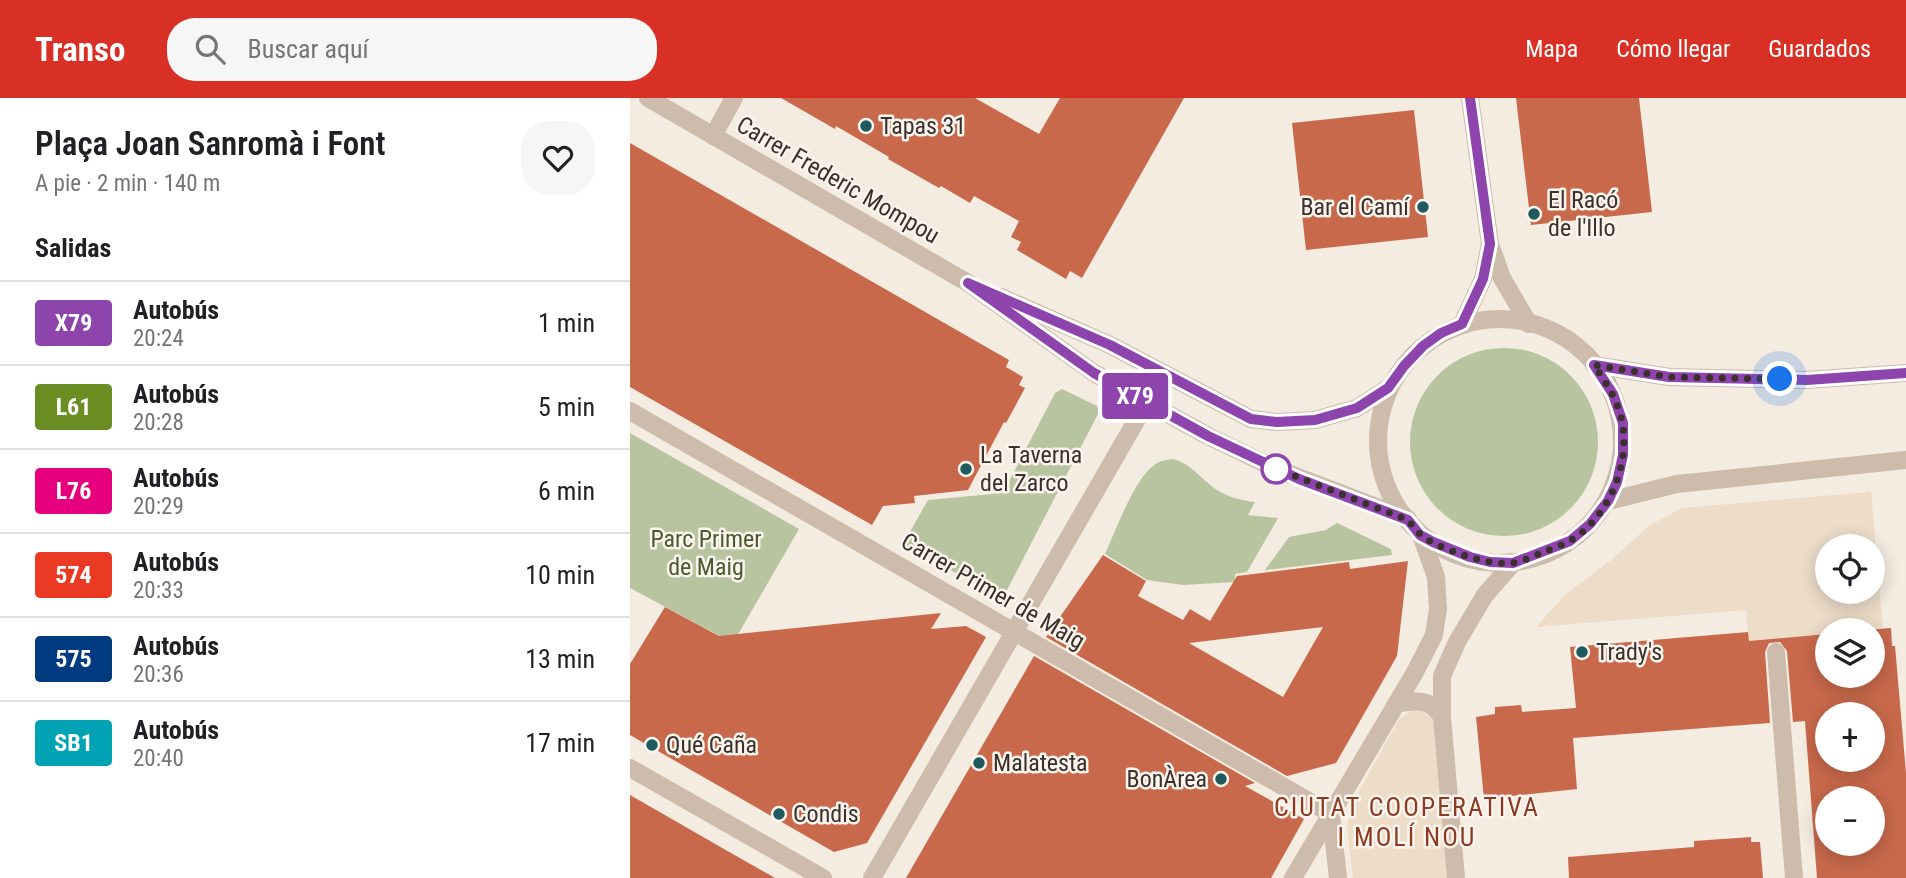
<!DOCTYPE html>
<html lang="es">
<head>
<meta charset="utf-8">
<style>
	:root { --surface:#fff; --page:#f6f6f6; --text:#202124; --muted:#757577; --line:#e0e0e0; --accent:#d93025 }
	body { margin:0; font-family:"Roboto Condensed",sans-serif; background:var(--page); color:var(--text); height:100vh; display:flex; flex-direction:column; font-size:26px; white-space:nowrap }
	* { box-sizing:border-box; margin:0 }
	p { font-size:23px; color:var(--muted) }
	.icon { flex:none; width:38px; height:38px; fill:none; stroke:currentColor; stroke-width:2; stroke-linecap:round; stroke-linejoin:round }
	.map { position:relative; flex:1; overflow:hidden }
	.drawer { display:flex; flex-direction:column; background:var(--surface); width:630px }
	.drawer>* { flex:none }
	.badge { padding:0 14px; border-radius:5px; font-size:24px; line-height:46px }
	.fabs { position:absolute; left:1185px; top:436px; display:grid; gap:14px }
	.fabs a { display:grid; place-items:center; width:70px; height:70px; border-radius:50%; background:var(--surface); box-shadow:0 4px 18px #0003; font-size:35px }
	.you { position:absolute; width:35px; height:35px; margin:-18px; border:5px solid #fff; border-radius:50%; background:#1a73e8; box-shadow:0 0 0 10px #1a73e833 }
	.map>.badge { position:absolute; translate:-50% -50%; box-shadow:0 0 0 4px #fff }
	h2 { padding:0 35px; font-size:26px; line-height:63px }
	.round { display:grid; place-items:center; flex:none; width:74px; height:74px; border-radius:28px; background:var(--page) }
	.head { display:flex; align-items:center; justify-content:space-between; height:119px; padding:0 35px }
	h1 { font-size:33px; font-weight:600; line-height:52px }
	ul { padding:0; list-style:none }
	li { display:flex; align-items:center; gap:21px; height:84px; padding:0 35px; border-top:2px solid var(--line) }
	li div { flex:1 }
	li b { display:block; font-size:26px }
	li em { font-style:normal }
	li .badge { min-width:77px; font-weight:700; text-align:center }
	header { display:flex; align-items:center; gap:42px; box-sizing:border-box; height:98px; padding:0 35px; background:var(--accent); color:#fff }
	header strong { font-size:33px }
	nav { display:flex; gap:38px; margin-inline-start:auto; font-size:24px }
	.search { width:490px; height:63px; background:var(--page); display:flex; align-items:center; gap:18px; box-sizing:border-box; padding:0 24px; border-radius:28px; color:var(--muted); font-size:26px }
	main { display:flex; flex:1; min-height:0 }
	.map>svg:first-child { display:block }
</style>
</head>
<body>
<header>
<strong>Transo</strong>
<div class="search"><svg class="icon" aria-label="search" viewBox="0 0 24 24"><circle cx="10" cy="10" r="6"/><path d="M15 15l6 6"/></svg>Buscar aquí</div>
<nav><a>Mapa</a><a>Cómo llegar</a><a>Guardados</a></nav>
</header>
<main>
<section class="drawer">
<div class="head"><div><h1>Plaça Joan Sanromà i Font</h1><p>A pie · 2 min · 140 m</p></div><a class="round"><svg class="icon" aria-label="heart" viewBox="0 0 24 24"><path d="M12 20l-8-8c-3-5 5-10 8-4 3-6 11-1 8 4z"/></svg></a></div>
<h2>Salidas</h2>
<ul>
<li><span class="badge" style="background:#8e44ad;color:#fff">X79</span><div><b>Autobús</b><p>20:24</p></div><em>1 min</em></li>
<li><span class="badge" style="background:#6b8e23;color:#fff">L61</span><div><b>Autobús</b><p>20:28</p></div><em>5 min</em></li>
<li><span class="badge" style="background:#e6007e;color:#fff">L76</span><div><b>Autobús</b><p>20:29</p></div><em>6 min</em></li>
<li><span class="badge" style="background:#ea3a24;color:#fff">574</span><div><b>Autobús</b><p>20:33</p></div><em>10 min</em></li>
<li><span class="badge" style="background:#003b80;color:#fff">575</span><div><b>Autobús</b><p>20:36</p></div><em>13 min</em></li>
<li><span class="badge" style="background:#00a3b4;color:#fff">SB1</span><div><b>Autobús</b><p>20:40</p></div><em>17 min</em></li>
</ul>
</section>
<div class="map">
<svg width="1276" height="780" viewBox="0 0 1276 780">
	<rect width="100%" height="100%" fill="#f4ebe1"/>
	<path fill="#b8c4a0" d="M780 344a94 94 0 1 1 188 0a94 94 0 1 1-188 0Z
		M 432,291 L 467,308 L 469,314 L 376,494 L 362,495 L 273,446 L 298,402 L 373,395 L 425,295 Z
		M 0,335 L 169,431 L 103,545 L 0,490 Z
		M 543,361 C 559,365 567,376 579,386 C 593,398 608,402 625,404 L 618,417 L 648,420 L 617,474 L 605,476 L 605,484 L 553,487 L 517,482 L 475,456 C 485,434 504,382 523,368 C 529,363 535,362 543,361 Z
		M 707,425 L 761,451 L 762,457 L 635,472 L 659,439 L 696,432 Z"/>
	<path fill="#ecdcc8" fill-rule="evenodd" d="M 1241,394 L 1253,530 L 1197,532 L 1197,536 L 1119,544 L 1116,512 L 906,529 L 936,496 L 981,462 L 1020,427 L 1052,410 ZM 1197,448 L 1242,448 L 1242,494 L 1197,494 Z
		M 782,613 L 790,613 L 802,620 L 806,631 L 817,780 L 723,780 L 717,729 L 722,706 L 769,621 Z"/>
	<path fill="#c8694b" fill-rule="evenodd" d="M 151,0 L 345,0 L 409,36 L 430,0 L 554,0 L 452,180 L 440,173 L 436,181 L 387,152 L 391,144 L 381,139 L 389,123 L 344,98 L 340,105 L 311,88 L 309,90 L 258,61 L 259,59 L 206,28 L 205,31 Z
		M 886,0 L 1009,0 L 1022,114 L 901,127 Z
		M 784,12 L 798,139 L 676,152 L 662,25 Z
		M 0,45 L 379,262 L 376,269 L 393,279 L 389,287 L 395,290 L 376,325 L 374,324 L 338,392 L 284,398 L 285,405 L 253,408 L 242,427 L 0,289 Z
		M 473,457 L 516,483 L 508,498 L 553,522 L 560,511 L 580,523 L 607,478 L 719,464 L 720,471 L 778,463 L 767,558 L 706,665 L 657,678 L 416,539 ZM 693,529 L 653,599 L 559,545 L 568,544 Z
		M 35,509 L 89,538 L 311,515 L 301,531 L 336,528 L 356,539 L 237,745 L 204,754 L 0,637 L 0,566 Z
		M 1261,530 L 1262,548 L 1265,548 L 1276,675 L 1276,780 L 1187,780 L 1175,623 L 1163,624 L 1157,553 L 1150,544 L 1139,545 L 1135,554 L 1140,625 L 943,640 L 947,691 L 854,701 L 846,619 L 865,616 L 865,609 L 891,607 L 892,614 L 946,610 L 940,549 L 1118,534 L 1119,543 L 1197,536 L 1197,578 L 1242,578 L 1242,532 L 1236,532 ZM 1197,616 L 1242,616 L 1242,662 L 1197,662 ZM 1197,700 L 1242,700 L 1242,746 L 1197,746 Z
		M 404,558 L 625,685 L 615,688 L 674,721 L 641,780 L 276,780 Z
		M 0,697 L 94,751 L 145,780 L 0,780 Z
		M 1121,739 L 1121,744 L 1130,744 L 1133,780 L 939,780 L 938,759 L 1064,749 L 1064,743 Z"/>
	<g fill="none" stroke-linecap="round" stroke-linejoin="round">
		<path stroke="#cdbbac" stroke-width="18" d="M 83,38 L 104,0
			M 663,780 L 701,716"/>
		<path stroke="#cdbbac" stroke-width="18" d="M 18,0 L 338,185 L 464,275 L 578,338 L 644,370 L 778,421
			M 860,146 L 872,180 L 899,226
			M 371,199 L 480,247 L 621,321 L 647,324 L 685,322 L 727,310 L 758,290
			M748 343a122 122 0 1 1 244 0a122 122 0 1 1-244 0Z
			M 832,226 L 853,181 L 860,146 L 840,0
			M 964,267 L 1039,279 L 1176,282 L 1276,275
			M 0,313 L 701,716
			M 978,403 L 1047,386 L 1276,362
			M 1146,554 L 1164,780
			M 766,606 C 786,602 800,600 812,619
			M 0,670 L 193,780
			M 701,716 L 784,576 L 804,537 L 808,511 L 806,479 L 791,437
			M 701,716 L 708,780
			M 242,780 L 517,304
			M 826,780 L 812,619 L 812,578 L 827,544 L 855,497 L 883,465"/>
	</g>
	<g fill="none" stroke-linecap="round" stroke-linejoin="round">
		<defs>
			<path id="line" d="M 840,0 L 860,146 L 853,181 L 832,226 L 811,235 L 793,248 L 774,268 L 758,290 L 727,310 L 685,322 L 647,324 L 621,321 L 480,247 L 338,185 L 464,275 L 578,338 L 669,381 L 778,422 L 790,437 L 803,444 L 840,459 L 860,464 L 883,465 L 940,443 L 960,426 L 978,403 L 987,384 L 993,357 L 993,325 L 983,296 L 964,267 L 1039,279 L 1177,282 L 1276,275"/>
		</defs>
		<use href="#line" stroke="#fff" stroke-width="16"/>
		<use href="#line" stroke="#8e44ad" stroke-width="10"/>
		<path stroke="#3b302b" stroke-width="7" stroke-dasharray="0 12.6" d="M 646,371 L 644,370 L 778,422 C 782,427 786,433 792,438 C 812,452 858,468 883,465 C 893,463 904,458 913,454 C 921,451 930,448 938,444 C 977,422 1001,368 992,324 C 988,302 976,285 964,267 L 1039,279 L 1150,281"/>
	</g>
	<g fill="#1f5a5e" stroke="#fbf5ee" stroke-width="2.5">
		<circle cx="236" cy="28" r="7"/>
		<circle cx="793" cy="109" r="7"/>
		<circle cx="904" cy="116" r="7"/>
		<circle cx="336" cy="371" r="7"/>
		<circle cx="952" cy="554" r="7"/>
		<circle cx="22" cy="647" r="7"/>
		<circle cx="349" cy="665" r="7"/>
		<circle cx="591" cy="681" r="7"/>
		<circle cx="149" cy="716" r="7"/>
	</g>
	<circle fill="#fff" stroke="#8e44ad" stroke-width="3.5" cx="646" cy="371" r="14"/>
	<g text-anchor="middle" stroke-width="5" stroke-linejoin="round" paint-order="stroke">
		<g font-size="24" fill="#3b302b" stroke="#fbf5ee" text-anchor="start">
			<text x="250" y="36">Tapas 31</text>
			<text x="918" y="110">El Racó<tspan x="918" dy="28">de l'Illo</tspan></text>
			<text x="779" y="117" text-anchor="end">Bar el Camí</text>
			<text x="350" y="365">La Taverna<tspan x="350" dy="28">del Zarco</tspan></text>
			<text x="966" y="562">Trady's</text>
			<text x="36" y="655">Qué Caña</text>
			<text x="363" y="673">Malatesta</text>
			<text x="577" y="689" text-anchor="end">BonÀrea</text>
			<text x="163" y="724">Condis</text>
		</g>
		<g font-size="24" fill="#3b302b" stroke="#fbf5ee">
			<text transform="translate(208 82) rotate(30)" y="8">Carrer Frederic Mompou</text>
			<text transform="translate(363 493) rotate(30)" y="8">Carrer Primer de Maig</text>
		</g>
		<g font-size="24" fill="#4a5a2e" stroke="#fbf5ee">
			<text x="76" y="449">Parc Primer<tspan x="76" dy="28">de Maig</tspan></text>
		</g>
		<g font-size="26" letter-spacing="2" fill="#8c3b22" stroke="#fbf5ee">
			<text x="777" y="718">CIUTAT COOPERATIVA<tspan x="777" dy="30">I MOLÍ NOU</tspan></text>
		</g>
	</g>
</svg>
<div class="fabs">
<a><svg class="icon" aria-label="locate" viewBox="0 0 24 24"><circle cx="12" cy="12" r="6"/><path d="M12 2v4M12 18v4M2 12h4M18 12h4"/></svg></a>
<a><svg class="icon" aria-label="layers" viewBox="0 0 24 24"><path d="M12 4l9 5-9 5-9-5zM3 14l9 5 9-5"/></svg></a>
<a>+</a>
<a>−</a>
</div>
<div class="you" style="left:1150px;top:281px"></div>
<b class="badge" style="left:505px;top:298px;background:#8e44ad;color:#fff">X79</b>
</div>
</main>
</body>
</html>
